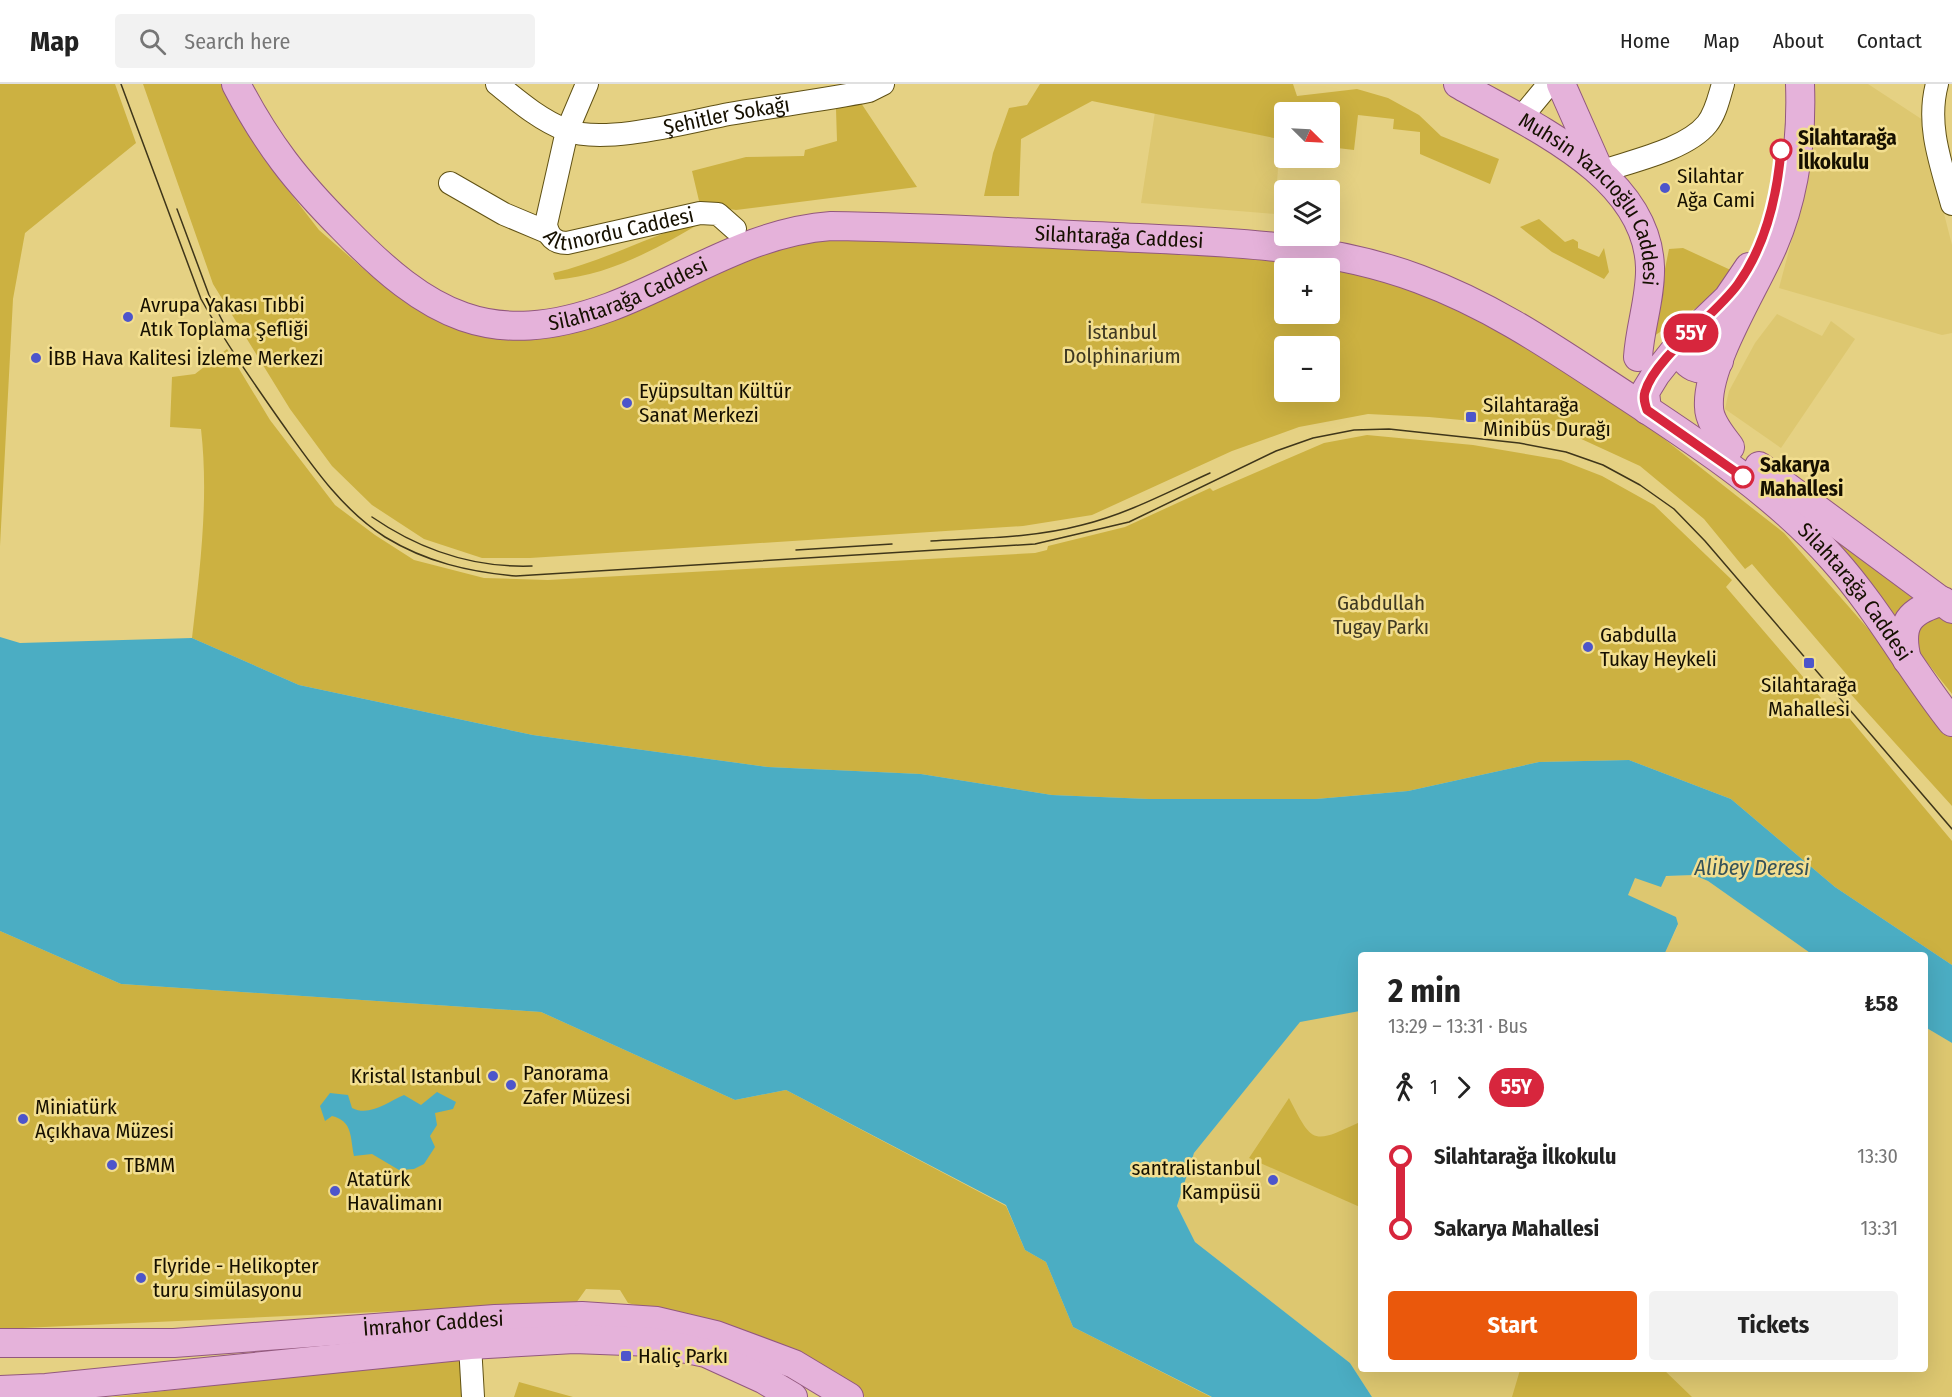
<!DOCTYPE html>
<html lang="en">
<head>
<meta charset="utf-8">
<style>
	:root { --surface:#fff; --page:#f2f2f2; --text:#222; --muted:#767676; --line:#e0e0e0; --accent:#ea580c }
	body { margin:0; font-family:"Fira Sans Condensed",sans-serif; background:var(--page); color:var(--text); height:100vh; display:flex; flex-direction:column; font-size:22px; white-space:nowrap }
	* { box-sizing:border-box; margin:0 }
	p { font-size:20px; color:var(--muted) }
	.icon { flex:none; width:33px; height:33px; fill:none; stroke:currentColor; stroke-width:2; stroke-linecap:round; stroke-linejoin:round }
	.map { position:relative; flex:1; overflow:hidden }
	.details { position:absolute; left:1358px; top:868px; width:570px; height:420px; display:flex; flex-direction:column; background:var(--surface); border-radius:6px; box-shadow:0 6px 24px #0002 }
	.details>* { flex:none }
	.badge { padding:0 12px; border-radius:20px; font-size:21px; line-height:39px }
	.needle { width:39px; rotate:114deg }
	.fabs { position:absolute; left:1274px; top:18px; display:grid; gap:12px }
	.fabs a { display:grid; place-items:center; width:66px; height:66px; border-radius:6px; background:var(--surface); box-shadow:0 6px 24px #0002; font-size:30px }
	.map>.badge { position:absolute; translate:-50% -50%; box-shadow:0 0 0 3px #fff }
	.legs { display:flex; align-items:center; gap:9px; height:66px; padding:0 30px; font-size:20px }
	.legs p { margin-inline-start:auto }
	.head { display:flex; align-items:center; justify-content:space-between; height:102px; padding:0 30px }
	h1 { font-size:33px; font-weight:700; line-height:45px }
	.action { display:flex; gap:12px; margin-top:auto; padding:12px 30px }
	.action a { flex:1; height:69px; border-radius:6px; background:var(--accent); color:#fff; font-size:24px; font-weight:700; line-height:69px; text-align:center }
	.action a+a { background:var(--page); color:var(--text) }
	ul { padding:0 30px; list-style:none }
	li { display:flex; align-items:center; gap:21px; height:72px; font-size:22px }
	li i { display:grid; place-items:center; width:9px; height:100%; margin:0 8px; background:currentColor }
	li i::after { content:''; width:15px; height:15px; margin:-8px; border:4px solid; border-radius:50%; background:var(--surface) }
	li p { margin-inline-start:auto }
	li:first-child i { background:linear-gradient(#0000 50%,currentColor 0) }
	li:last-child i { background:linear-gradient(currentColor 50%,#0000 0) }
	header { display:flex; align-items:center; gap:36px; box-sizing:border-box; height:84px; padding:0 30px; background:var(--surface); border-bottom:2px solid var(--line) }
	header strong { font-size:28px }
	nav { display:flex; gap:33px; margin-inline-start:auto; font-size:21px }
	.search { width:420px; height:54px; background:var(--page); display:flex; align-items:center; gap:15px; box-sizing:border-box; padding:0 21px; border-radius:6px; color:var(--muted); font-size:22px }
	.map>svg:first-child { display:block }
</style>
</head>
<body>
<header>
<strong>Map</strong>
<div class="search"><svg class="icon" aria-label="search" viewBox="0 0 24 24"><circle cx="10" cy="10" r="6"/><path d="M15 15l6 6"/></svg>Search here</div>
<nav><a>Home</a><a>Map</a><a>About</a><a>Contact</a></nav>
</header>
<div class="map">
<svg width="1952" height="1313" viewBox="0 0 1952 1313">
	<rect width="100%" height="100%" fill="#e5d183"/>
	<path fill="#ddc770" d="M 1812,0 L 1868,0 L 1926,38 L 1939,110 L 1952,161 L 1952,249 L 1942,251 L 1779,204 L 1801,121 Z
		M 1155,28 L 1280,53 L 1275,130 L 1141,119 Z
		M 1777,230 L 1822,252 L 1831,237 L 1855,255 L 1781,364 L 1725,325 L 1729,307 L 1755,259 Z
		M 1694,791 L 1708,797 L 1813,871 L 1664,871 L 1678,841 L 1627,811 L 1634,794 Z
		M 1360,927 L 1360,1286 L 1924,1286 L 1925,943 L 1952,959 L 1952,1313 L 1372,1313 L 1350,1279 L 1195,1158 L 1177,1122 L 1194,1069 L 1300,937 Z"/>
	<path fill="#ccb141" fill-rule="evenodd" d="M 0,0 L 115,0 L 136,59 L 25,149 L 13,215 L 0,462 Z
		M 143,0 L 222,0 L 267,79 L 319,146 L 367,188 L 422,226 L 528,253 L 801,153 L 1273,170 L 1394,195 L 1570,281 L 1784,449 L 1878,556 L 1952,650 L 1952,722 L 1847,606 L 1854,599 L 1752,480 L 1745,485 L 1704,435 L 1640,382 L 1577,353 L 1538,343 L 1429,333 L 1368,330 L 1299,343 L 1232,367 L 1092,431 L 1023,442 L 530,474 L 482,474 L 424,455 L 372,421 L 332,382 L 290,325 L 213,200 ZM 1284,184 L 1329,184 L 1329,230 L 1284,230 ZM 1284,262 L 1329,262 L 1329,308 L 1284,308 Z
		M 1040,0 L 1293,0 L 1297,12 L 1357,5 L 1388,14 L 1419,31 L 1441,52 L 1499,75 L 1490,100 L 1420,70 L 1420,48 L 1393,45 L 1394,35 L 1358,31 L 1354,66 L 1329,63 L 1329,28 L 1284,28 L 1284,56 L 1092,17 L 1021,55 L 1019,112 L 984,112 L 993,69 L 1009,24 L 1027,21 Z
		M 861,19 L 917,103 L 736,126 L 700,121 L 692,87 L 746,73 L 804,72 L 805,66 L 837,57 L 836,25 Z
		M 1539,135 L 1565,158 L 1573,155 L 1578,158 L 1578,164 L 1599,173 L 1604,164 L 1609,188 L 1604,195 L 1552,168 L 1520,143 Z
		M 706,136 C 658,164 611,191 555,196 L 553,189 C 606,177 653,149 706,136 Z
		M 1683,164 L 1735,188 L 1699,222 L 1651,254 L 1669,165 Z
		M 227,265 L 270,336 L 335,421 L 375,451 L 414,476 L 484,494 L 548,496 L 1035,469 L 1047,466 L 1048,462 L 1125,443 L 1210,404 L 1213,407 L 1324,359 L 1367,351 L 1473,361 L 1561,376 L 1602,392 L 1654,421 L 1732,496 L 1726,503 L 1828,622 L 1835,617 L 1952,757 L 1952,881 L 1835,803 L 1731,715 L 1629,676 L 1539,678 L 1408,707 L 1316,715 L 1149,715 L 1052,711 L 921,690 L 768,683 L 533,651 L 299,601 L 192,554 C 200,484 209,415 201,345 L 170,343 L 172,293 L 195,290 Z
		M 1813,432 L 1920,511 L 1891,540 Z
		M 1940,533 L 1952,536 L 1952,610 L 1922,572 L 1915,558 L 1919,547 L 1927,536 Z
		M 0,847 L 121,900 L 541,928 L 735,1016 L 786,1006 L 1006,1122 L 1025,1166 L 1046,1178 L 1073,1243 L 1211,1313 L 865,1313 C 799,1262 708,1239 628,1219 L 620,1206 L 586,1205 L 576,1219 L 0,1245 Z
		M 1289,1014 C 1313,1061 1313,1060 1360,1038 L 1360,1123 L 1249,1074 Z
		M 462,1273 L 461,1313 L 112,1313 Z
		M 1520,1286 L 1664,1286 L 1692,1313 L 1512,1313 Z
		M 519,1298 L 573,1313 L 514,1313 Z"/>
	<path fill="#4badc3" d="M 0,553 L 20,559 L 192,554 L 299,601 L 533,651 L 768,683 L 921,690 L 1052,711 L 1149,715 L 1316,715 L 1408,707 L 1539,678 L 1629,676 L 1731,715 L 1835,803 L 1952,881 L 1952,959 L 1925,943 L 1924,872 L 1813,871 L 1708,797 L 1694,791 L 1666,792 L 1661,803 L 1635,794 L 1628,811 L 1676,833 L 1678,840 L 1664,871 L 1360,872 L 1360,927 L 1300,938 L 1194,1069 L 1177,1122 L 1195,1158 L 1350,1279 L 1372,1313 L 1212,1313 L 1073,1243 L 1046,1178 L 1025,1166 L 1006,1121 L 786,1006 L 735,1016 L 541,928 L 121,900 L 0,847 Z
		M 437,1008 L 456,1018 L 453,1025 L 435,1029 L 437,1041 L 430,1052 L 435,1063 L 424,1080 L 414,1085 L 399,1086 L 372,1070 L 354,1072 C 350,1053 353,1037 332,1032 L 325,1037 L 320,1022 L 330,1009 L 348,1011 L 352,1024 C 370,1033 387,1018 404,1011 L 421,1021 Z"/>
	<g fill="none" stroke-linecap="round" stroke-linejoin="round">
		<defs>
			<g id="minor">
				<path id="s1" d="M 497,0 C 518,17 540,36 566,46 C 604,61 688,38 729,30 C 775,22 823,16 869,7 L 883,0"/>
				<path id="s2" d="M 587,0 L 567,47 L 546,140 C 548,152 554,159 567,159 L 700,129 L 718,130 L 735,145"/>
				<path d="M 1937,0 C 1926,41 1941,80 1952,120"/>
				<path d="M 1520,35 L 1549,0"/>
				<path d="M 1600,88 C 1631,77 1686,66 1707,40 C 1716,29 1719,13 1723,0"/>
				<path d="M 450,99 L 504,130 L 547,148"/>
				<path d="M 470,1261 L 473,1313"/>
			</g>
			<g id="major">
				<path id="s3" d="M 236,0 C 267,60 297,98 344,145 C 428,231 490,267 610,223 C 685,195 749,148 831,142 C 926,143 1022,149 1117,153 C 1219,158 1323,159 1419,195 C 1500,225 1563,271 1634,317 C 1704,363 1777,412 1833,475 C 1878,525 1910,585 1952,638"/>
				<path id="s4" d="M 1458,0 C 1527,40 1647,89 1650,183 C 1651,213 1640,242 1638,273"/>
				<path d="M 1561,0 L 1599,86"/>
				<path d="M 1679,261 C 1682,282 1702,293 1719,277"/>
				<path d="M 1647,326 L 1645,308 L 1656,290 L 1679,261 L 1728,214 L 1749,183"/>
				<path d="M 1730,363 C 1722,352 1709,338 1709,323 C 1706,280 1755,204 1773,162 C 1795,111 1802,54 1800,0"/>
				<path d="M 1759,382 L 1952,525"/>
				<path d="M 1907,576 C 1898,539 1909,527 1943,517"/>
				<path id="s5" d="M 0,1259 L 174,1259 L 495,1235 L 582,1232 L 657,1237 L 716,1251 L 794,1280 L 849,1313"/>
				<path d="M 0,1306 L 46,1304 L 470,1261 L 574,1255 L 653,1258 L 706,1269 L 763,1295 L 793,1313"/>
			</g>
		</defs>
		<use href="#minor" stroke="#605114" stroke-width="24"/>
		<use href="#major" stroke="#92587e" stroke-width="30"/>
		<use href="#minor" stroke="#fff" stroke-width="22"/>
		<use href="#major" stroke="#e5b2da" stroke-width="28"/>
		<path stroke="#3f361a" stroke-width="1.5" d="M 121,0 L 201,215 C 225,258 253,298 281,338 C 311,380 341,425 385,453 C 426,478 469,488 516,492 L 1035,460 L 1129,438 L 1276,367 L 1313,354 L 1354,346 L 1389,345 L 1519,359 L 1566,368 L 1603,381 L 1640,401 L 1674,425 L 1705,457 L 1952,745
			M 177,125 L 209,211 L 223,238
			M 372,433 C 420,466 474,484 532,482
			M 931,457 C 981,454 1033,454 1082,441 C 1127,430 1168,408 1210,389
			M 796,466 L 892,460"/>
	</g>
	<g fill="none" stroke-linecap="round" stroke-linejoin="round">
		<defs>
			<path id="line-1" d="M 1743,393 L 1647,326 C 1645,320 1643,314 1645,308 C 1655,273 1716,231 1738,200 C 1766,161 1777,113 1781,66"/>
		</defs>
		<use href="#line-1" stroke="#fff" stroke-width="14"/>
		<use href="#line-1" stroke="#d7263d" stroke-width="9"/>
	</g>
	<g fill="#fff" stroke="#d7263d" stroke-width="3">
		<circle cx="1781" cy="66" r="10"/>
		<circle cx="1743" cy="393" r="10"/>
	</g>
	<g fill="#4d55cb" stroke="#f2de90" stroke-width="2">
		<circle cx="1665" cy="104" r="6"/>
		<circle cx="128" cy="233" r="6"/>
		<circle cx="36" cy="274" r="6"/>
		<circle cx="627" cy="319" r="6"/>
		<rect x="1465" y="327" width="12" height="12" rx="3"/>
		<circle cx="1588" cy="563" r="6"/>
		<rect x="1803" y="573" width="12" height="12" rx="3"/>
		<circle cx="493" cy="992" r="6"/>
		<circle cx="511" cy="1001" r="6"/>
		<circle cx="23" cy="1035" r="6"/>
		<circle cx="112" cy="1081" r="6"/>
		<circle cx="1273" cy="1096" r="6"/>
		<circle cx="335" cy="1107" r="6"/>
		<circle cx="141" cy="1194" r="6"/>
		<rect x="620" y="1266" width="12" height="12" rx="3"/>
	</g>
	<g text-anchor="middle" stroke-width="5" stroke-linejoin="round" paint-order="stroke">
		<g font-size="21" fill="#161000" stroke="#f2de90">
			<text dy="7" stroke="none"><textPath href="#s1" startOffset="246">Şehitler Sokağı</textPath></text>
			<text dy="7" stroke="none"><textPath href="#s4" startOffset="184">Muhsin Yazıcıoğlu Caddesi</textPath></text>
			<text dy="7" stroke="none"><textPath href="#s2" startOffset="231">Altınordu Caddesi</textPath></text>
			<text dy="7" stroke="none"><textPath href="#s3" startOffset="1006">Silahtarağa Caddesi</textPath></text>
			<text dy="7" stroke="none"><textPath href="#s3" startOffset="502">Silahtarağa Caddesi</textPath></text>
			<text dy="7" stroke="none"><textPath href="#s3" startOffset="1852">Silahtarağa Caddesi</textPath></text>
			<text dy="7" stroke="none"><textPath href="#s5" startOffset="434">İmrahor Caddesi</textPath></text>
		</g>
		<g font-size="21" font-weight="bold" fill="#161000" stroke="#f2de90" text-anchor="start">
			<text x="1798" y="61">Silahtarağa<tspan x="1798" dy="24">İlkokulu</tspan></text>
			<text x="1760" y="388">Sakarya<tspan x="1760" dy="24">Mahallesi</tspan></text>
		</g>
		<g font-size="21" fill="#161000" stroke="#f2de90" text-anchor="start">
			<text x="1677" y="99">Silahtar<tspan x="1677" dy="24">Ağa Cami</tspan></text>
			<text x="140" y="228">Avrupa Yakası Tıbbi<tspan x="140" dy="24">Atık Toplama Şefliği</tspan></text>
			<text x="48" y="281">İBB Hava Kalitesi İzleme Merkezi</text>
			<text x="639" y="314">Eyüpsultan Kültür<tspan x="639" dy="24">Sanat Merkezi</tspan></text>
			<text x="1483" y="328">Silahtarağa<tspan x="1483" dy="24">Minibüs Durağı</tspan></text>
			<text x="1600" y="558">Gabdulla<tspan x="1600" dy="24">Tukay Heykeli</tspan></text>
			<text x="1809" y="608" text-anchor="middle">Silahtarağa<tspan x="1809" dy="24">Mahallesi</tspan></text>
			<text x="523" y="996">Panorama<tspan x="523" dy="24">Zafer Müzesi</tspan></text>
			<text x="481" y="999" text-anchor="end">Kristal Istanbul</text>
			<text x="35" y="1030">Miniatürk<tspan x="35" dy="24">Açıkhava Müzesi</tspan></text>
			<text x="124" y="1088">TBMM</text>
			<text x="1261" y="1091" text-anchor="end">santralistanbul<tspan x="1261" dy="24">Kampüsü</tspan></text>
			<text x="347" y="1102">Atatürk<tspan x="347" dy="24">Havalimanı</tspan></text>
			<text x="153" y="1189">Flyride - Helikopter<tspan x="153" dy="24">turu simülasyonu</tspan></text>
			<text x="638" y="1279">Haliç Parkı</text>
		</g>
		<g font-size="21" fill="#3e3821" stroke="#f2de90">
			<text x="1122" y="255">İstanbul<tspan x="1122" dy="24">Dolphinarium</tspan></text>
			<text x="1381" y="526">Gabdullah<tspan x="1381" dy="24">Tugay Parkı</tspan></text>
		</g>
		<g font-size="22" font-style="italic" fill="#35535a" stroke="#f2de90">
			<text x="1752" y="791">Alibey Deresi</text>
		</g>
	</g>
</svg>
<div class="fabs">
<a><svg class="needle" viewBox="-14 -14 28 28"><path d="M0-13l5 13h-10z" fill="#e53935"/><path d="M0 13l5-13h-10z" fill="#767676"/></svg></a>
<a><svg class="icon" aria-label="layers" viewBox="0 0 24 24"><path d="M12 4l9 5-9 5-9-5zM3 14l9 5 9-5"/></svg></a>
<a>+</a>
<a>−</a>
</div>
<b class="badge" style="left:1691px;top:249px;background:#d7263d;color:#fff">55Y</b>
<section class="details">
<div class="head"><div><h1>2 min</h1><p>13:29 – 13:31 · Bus</p></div><b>₺58</b></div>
<div class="legs"><svg class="icon" aria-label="walk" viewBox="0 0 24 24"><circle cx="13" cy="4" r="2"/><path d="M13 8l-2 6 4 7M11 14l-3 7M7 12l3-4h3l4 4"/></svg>1<svg class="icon" aria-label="forward" viewBox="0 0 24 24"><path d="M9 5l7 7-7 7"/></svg><b class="badge" style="background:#d7263d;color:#fff">55Y</b></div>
<ul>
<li><i style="color:#d7263d"></i><b>Silahtarağa İlkokulu</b><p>13:30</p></li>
<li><i style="color:#d7263d"></i><b>Sakarya Mahallesi</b><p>13:31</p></li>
</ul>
<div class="action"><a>Start</a><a>Tickets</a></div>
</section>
</div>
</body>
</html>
